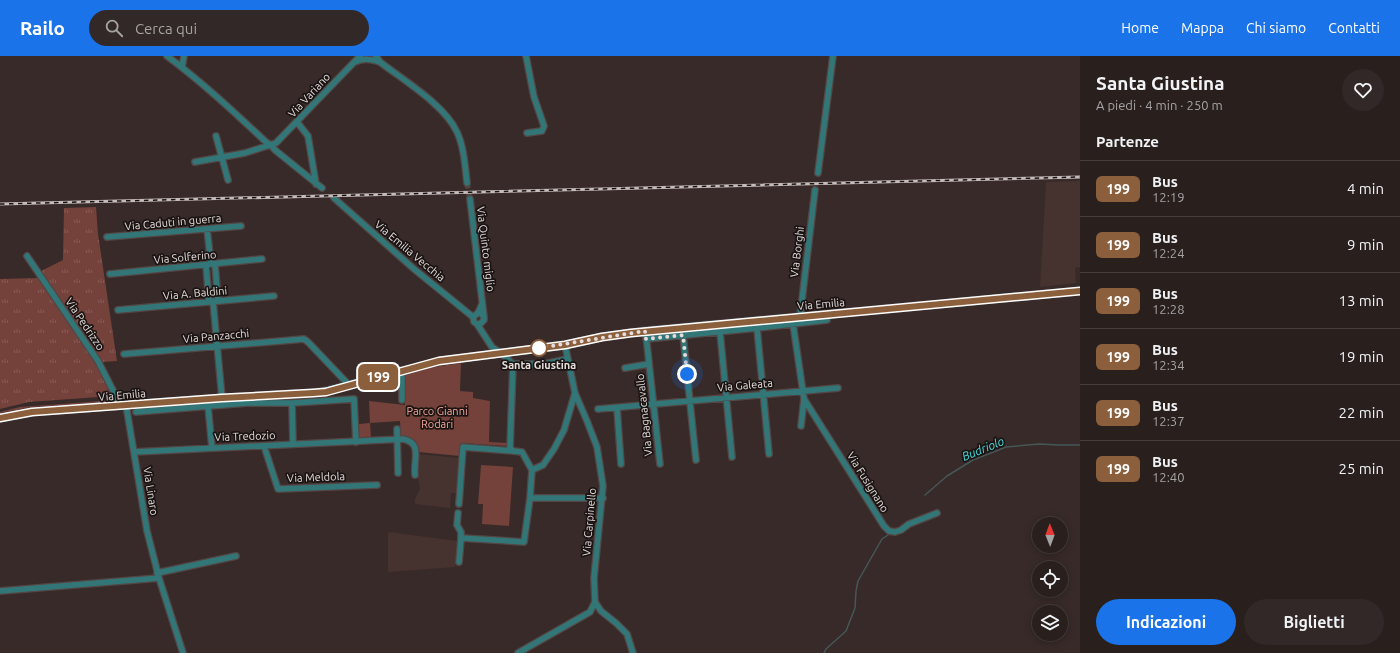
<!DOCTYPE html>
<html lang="it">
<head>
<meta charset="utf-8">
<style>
	:root { --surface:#29201e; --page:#312827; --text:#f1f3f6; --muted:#a5a3a4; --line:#453e3c; --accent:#1a73e8 }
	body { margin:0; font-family:Ubuntu,sans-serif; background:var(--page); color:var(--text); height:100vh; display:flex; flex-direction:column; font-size:15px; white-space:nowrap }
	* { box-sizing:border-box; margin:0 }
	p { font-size:13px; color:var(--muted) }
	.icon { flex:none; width:22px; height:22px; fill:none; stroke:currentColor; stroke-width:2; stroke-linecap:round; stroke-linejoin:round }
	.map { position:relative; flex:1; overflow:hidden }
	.details { display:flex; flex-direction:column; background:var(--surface); width:320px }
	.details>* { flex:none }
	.badge { padding:0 8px; border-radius:6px; font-size:14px; line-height:26px }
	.needle { width:26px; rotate:359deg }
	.controls { position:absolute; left:1032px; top:461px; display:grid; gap:8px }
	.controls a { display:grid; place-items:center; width:36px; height:36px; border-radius:50%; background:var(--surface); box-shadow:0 2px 10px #0003,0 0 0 1px var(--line); font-size:20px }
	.you { position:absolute; width:20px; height:20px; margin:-10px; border:3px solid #fff; border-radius:50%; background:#1a73e8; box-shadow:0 0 0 6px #1a73e833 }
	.map>.badge { position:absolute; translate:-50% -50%; box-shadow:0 0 0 2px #fff }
	h2 { padding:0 16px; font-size:15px; line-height:36px }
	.round { display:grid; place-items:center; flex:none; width:42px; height:42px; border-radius:21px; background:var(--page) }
	.overview { display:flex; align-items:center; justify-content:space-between; height:68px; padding:0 16px }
	h1 { font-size:19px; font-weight:600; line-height:30px }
	.action { display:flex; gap:8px; margin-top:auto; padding:8px 16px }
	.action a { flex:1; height:46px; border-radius:24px; background:var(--accent); color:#fff; font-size:16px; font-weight:600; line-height:46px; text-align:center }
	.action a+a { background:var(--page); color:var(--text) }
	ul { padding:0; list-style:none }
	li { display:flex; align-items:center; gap:12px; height:56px; padding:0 16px; border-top:1px solid var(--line) }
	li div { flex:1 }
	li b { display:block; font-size:15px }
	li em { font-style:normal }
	li .badge { min-width:44px; font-weight:700; text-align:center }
	header { display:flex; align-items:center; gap:24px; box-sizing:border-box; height:56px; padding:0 20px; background:var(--accent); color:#fff }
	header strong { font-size:19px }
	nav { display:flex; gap:22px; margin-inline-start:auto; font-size:14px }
	.search { width:280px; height:36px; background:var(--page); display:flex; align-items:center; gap:10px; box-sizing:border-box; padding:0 14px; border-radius:22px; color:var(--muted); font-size:15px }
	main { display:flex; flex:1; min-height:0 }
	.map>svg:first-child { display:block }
</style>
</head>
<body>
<header>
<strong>Railo</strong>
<div class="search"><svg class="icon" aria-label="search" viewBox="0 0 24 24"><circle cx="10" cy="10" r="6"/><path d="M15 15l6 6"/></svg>Cerca qui</div>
<nav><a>Home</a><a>Mappa</a><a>Chi siamo</a><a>Contatti</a></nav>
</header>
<main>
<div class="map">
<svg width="1080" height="597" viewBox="0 0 1080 597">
	<defs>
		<pattern id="grass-tufts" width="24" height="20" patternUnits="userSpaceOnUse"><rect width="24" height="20" fill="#74413b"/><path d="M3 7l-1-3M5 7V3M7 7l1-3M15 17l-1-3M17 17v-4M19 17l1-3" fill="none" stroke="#885c57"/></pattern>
	</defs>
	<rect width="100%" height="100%" fill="#372a28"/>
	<path fill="#46322f" d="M 1080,125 L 1080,211 L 1075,212 L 1076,227 L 1040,231 L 1046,126 Z
		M 418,398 L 459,402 L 457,437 L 451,437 L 450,452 L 415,448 L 415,443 L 420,433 L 417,416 Z
		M 388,476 L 458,485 L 455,511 L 388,516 Z"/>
	<path fill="url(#grass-tufts)" d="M 96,151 L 98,178 L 117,305 L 102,306 L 40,217 L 41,215 L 63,204 L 64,152 Z
		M 38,222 L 95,306 L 113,340 L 29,346 L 0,353 L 0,223 Z
		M 116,344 L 115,346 L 32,351 L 0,357 L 0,356 L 20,351 Z
		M 370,367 L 371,382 L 359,383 L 359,368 Z"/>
	<path fill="#74413b" d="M 461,307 L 460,335 L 473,336 L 473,342 L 490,345 L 489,386 L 508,387 L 508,390 L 461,387 L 460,400 L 418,396 L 417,393 L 401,382 L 400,365 L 370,367 L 369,345 L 405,349 L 405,317 L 433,311 Z
		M 481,409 L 513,411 L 509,470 L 482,468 L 483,448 L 478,448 Z"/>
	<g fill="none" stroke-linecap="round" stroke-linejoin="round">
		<path stroke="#455757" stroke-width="1.5" d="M 925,439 L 947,420 L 973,404 L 1006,391 L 1039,388 L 1059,389 L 1080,389
			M 824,597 L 826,593 L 846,575 L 855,552 L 856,535 L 858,525 L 882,483 L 888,479"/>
		<path stroke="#514543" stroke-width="5.5" stroke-dasharray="5.5 3" stroke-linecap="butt" d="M 467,127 L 470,143"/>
		<defs>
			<path id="minor" d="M 167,0 C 202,26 234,56 266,86 L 271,89 L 275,94 L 322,132
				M 526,0 L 534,41 L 544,70 L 542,75 L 527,77
				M 355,6 C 364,2 370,3 380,6 L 376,0
				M 380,6 C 403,24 445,49 457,76 C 464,91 465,110 467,127
				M 182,11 L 184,0
				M 297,66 L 308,80 L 316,128
				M 216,80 L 228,124
				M 195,106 L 245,97 L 276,87 L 360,0
				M 818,117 L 833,0
				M 334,142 L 414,213 L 473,261
				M 470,143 L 484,261
				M 207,173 L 211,208
				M 107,181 L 241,170
				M 27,200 L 98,305 L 121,350
				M 215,208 L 218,245
				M 206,209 L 209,246
				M 110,218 L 262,203
				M 213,245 L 222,342
				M 118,254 L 274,240
				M 478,257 L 481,257 L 484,261 L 484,264 L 480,268 L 477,268 L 474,266 L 473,261 L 478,257 L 482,248
				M 792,261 L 804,343 L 884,470 L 889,475 L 895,476 L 901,474 L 909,468 L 937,457
				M 800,261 L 815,134
				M 477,268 L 492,291 L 501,297 L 513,308 L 545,308 L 567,303
				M 757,272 L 769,398
				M 720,276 L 732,401
				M 646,279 L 660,408
				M 683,279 L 696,404
				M 646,283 L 757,272 L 827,264
				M 565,289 L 575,337 L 587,365 L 597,391 L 603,430 L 594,522 L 595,546 L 601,555 L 616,567 L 627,578 L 633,597
				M 124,298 L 304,283 L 308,286 L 349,329
				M 513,308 L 510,392 L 513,395 L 522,396 L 532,414
				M 625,312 L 649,308
				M 402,314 L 402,344
				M 292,347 L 293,388
				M 126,349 L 147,475 L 159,522 L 183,597
				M 208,350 L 212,392
				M 617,352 L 621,408
				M 598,353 L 838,332
				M 136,356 L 247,347 L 292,347 L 354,343 L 356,386
				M 801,370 L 804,343
				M 397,373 L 398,417
				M 264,390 L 278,433 L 377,429
				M 134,396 L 403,383 C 423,387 413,404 415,419
				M 532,414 L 543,409 L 554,393 L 564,374 L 575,337
				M 530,442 L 603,442
				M 459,448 L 463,391 L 513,395
				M 458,457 L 457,469 L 461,476 L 461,482
				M 459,506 L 461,482 L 524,486 L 530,442 L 532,414
				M 157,517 L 236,500
				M 0,535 L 159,522
				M 518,597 L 590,556 L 595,546"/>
			<path id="major" d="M 0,362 L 31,356 L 222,342 L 313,337 L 326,335 L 439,305 L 565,289 L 602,281 L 645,275 L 1080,235"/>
		</defs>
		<use href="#minor" stroke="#534645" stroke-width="8"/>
		<use href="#major" stroke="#534645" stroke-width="9"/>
		<use href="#minor" stroke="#337677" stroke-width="5.5"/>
		<use href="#major" stroke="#45b9bb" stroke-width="7"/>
		<defs>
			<path id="rail" d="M 0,148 L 1080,121"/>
		</defs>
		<use href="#rail" stroke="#c6bcbb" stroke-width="3"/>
		<use href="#rail" stroke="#1a1413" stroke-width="1.5" stroke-dasharray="4.5" stroke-linecap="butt"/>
	</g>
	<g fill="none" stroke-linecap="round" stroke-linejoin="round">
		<defs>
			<path id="line" d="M 0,362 L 32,356 L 222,342 L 313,337 L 326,336 L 439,305 L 565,289 L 602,281 L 631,277 L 1080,235"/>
		</defs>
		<use href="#line" stroke="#fff" stroke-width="9"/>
		<use href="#line" stroke="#8b5e3c" stroke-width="6"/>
		<path stroke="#e5dcdb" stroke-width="4" stroke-dasharray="0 7.2" d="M 539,292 L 645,275 L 646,283 L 683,279 L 687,318"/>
	</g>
	<circle fill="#fff" stroke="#8b5e3c" stroke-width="2" cx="539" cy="292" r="8"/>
	<g text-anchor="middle" stroke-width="3.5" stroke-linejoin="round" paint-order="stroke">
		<g font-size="11" fill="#e5dcdb" stroke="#1a1413">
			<text transform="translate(309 39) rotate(-47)" y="4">Via Variano</text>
			<text transform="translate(173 166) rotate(-5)" y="4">Via Caduti in guerra</text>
			<text transform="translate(486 193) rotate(83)" y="4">Via Quinto miglio</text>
			<text transform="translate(410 195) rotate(40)" y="4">Via Emilia Vecchia</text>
			<text transform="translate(797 196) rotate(-83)" y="4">Via Borghi</text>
			<text transform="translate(185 201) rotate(-5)" y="4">Via Solferino</text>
			<text transform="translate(195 237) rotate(-5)" y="4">Via A. Baldini</text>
			<text transform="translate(821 248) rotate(-5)" y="4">Via Emilia</text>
			<text transform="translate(85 268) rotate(56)" y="4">Via Pedrizzo</text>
			<text transform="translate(216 280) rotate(-5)" y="4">Via Panzacchi</text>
			<text transform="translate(745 329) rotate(-5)" y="4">Via Galeata</text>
			<text transform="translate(122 339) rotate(-5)" y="4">Via Emilia</text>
			<text transform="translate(644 359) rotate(-96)" y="4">Via Bagnacavallo</text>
			<text transform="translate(245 380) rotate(-2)" y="4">Via Tredozio</text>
			<text transform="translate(316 421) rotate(-2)" y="4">Via Meldola</text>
			<text transform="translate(868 426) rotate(58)" y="4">Via Fusignano</text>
			<text transform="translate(151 435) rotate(81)" y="4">Via Linaro</text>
			<text transform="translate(589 466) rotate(-85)" y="4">Via Carpinello</text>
		</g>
		<g font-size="11" font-weight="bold" fill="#e5dcdb" stroke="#1a1413">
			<text x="539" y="313">Santa Giustina</text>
		</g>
		<g font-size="11" fill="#f7a79d" stroke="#1a1413">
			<text x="437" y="359">Parco Gianni<tspan x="437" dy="13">Rodari</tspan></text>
		</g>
		<g font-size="12" font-style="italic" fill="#4adbde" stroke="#1a1413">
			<text transform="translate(983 393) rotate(-22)" y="4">Budriolo</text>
		</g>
	</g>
</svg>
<div class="controls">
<a><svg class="needle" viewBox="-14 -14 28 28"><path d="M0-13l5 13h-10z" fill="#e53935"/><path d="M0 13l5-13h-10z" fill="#a5a3a4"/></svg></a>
<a><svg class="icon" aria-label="locate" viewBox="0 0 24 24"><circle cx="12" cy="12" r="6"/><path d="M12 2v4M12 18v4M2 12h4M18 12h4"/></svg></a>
<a><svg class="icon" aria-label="layers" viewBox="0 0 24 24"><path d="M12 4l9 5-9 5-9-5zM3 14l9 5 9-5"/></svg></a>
</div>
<div class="you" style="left:687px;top:318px"></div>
<b class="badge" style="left:378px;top:321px;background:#8b5e3c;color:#fff">199</b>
</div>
<section class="details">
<div class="overview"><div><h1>Santa Giustina</h1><p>A piedi · 4 min · 250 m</p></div><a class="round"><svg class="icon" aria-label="heart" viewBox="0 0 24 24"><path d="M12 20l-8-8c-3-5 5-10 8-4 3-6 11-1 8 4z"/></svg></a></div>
<h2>Partenze</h2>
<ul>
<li><span class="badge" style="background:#8b5e3c;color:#fff">199</span><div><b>Bus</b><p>12:19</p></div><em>4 min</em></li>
<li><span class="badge" style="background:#8b5e3c;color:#fff">199</span><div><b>Bus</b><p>12:24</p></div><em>9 min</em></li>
<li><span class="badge" style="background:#8b5e3c;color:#fff">199</span><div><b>Bus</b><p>12:28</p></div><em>13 min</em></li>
<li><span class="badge" style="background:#8b5e3c;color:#fff">199</span><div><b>Bus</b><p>12:34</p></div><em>19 min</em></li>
<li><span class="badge" style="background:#8b5e3c;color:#fff">199</span><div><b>Bus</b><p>12:37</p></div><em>22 min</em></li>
<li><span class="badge" style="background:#8b5e3c;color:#fff">199</span><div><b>Bus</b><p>12:40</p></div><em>25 min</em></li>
</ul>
<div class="action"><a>Indicazioni</a><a>Biglietti</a></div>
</section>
</main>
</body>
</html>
